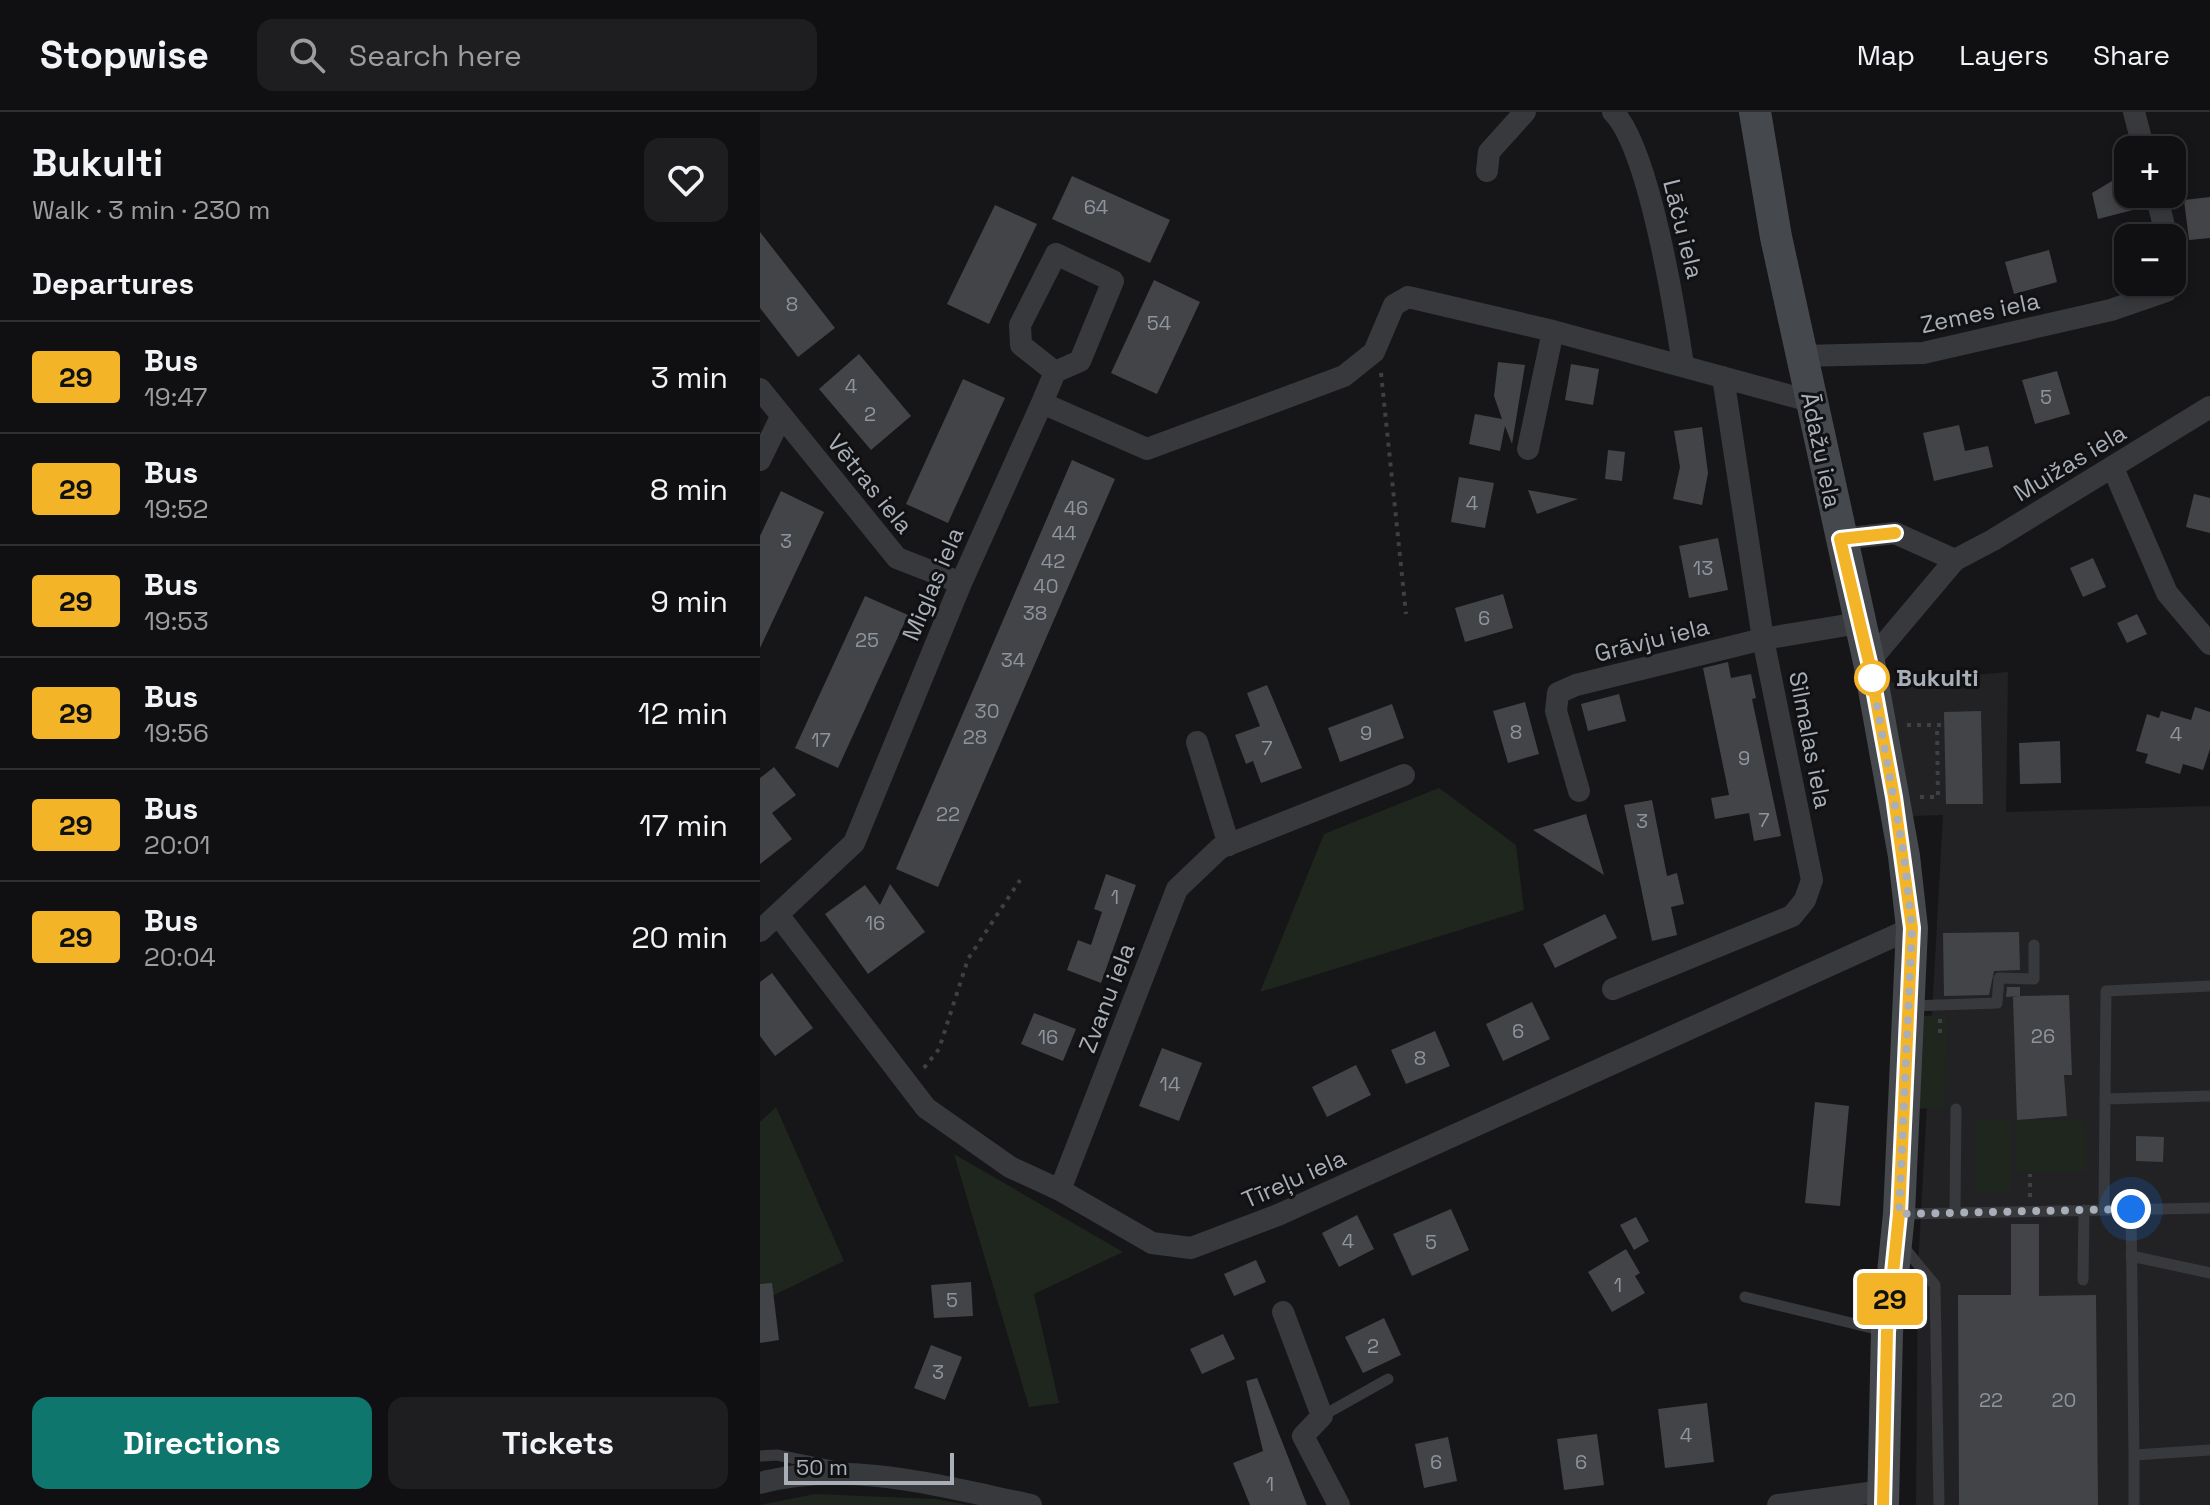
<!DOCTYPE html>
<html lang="en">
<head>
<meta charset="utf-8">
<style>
	:root { --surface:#101012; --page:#1e1e20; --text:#f1f3f6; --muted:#9c9d9f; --line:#303032; --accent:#0f766e }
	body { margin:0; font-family:"Space Grotesk",sans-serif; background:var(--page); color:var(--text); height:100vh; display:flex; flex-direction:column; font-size:30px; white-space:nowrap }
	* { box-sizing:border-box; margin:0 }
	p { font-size:26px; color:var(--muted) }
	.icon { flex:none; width:44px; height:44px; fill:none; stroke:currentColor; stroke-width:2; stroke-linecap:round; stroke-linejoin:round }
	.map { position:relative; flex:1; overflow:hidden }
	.panel { display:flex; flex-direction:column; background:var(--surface); width:760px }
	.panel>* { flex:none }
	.badge { padding:0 16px; border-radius:6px; font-size:28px; line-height:52px }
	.tools { position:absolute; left:1354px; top:24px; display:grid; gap:16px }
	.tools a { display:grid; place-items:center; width:72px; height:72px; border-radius:16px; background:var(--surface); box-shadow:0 4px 12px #0003,0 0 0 2px var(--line); font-size:40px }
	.scale { position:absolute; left:24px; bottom:20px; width:170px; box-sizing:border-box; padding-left:8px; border:4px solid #a8afb8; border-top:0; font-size:22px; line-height:28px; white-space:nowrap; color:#a8afb8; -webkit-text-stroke:6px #111113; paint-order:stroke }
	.you { position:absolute; width:40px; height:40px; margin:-20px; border:6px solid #fff; border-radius:50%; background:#1a73e8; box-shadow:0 0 0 12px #1a73e833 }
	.map>.badge { position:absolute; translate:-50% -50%; box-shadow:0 0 0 4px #fff }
	h2 { padding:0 32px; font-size:30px; line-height:72px }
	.round { display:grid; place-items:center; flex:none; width:84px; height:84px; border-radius:16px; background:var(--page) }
	.summary { display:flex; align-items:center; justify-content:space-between; height:136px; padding:0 32px }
	h1 { font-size:38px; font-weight:700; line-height:60px }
	.button { display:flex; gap:16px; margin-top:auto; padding:16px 32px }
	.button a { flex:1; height:92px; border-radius:16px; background:var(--accent); color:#fff; font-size:32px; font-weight:700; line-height:92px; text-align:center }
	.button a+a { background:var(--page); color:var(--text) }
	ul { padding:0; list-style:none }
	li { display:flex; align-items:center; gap:24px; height:112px; padding:0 32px; border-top:2px solid var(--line) }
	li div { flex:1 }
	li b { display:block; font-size:30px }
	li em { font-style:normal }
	li .badge { min-width:88px; font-weight:700; text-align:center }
	header { display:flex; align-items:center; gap:48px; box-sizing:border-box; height:112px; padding:0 40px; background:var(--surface); border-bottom:2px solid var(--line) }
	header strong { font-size:38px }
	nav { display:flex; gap:44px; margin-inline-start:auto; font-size:28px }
	.search { width:560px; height:72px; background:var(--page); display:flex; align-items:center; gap:20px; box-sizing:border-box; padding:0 28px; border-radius:16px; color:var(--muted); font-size:30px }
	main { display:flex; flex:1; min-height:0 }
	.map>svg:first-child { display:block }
</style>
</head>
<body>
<header>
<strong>Stopwise</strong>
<div class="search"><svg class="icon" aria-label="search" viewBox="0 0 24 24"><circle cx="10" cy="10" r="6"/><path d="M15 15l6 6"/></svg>Search here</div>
<nav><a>Map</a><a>Layers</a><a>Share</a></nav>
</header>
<main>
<section class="panel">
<div class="summary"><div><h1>Bukulti</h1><p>Walk · 3 min · 230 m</p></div><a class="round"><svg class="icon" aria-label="heart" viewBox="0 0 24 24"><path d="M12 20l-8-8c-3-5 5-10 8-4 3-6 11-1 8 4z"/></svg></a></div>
<h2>Departures</h2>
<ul>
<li><span class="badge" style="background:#f4b427;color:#111">29</span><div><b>Bus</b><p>19:47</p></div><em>3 min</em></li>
<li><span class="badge" style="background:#f4b427;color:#111">29</span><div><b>Bus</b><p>19:52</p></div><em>8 min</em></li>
<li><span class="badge" style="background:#f4b427;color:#111">29</span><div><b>Bus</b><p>19:53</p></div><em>9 min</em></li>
<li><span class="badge" style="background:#f4b427;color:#111">29</span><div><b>Bus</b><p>19:56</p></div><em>12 min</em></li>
<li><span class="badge" style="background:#f4b427;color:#111">29</span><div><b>Bus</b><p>20:01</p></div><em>17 min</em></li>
<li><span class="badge" style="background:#f4b427;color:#111">29</span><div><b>Bus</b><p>20:04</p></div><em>20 min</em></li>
</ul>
<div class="button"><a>Directions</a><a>Tickets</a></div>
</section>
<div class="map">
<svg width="1450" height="1393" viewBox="0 0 1450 1393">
	<rect width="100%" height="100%" fill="#161618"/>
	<path fill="#222225" d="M 1248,560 L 1246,700 L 1450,694 L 1450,1393 L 1156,1393 L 1158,1155 L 1183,703 L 1152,704 L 1127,571 Z"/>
	<path fill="#1e261e" d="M 679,676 L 756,733 L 764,798 L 500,880 L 564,722 Z
		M 1187,903 L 1185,995 L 1158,997 L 1162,904 Z
		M 16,995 L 84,1149 L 0,1190 L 0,1010 Z
		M 1216,1008 L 1250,1009 L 1250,1079 L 1215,1079 Z
		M 1256,1009 L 1326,1009 L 1326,1059 L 1256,1060 Z
		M 194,1042 L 363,1140 L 274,1182 L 299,1291 L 269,1295 Z
		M 55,1382 L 176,1387 L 208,1393 L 0,1393 Z"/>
	<path fill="#424448" d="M 312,64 L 410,108 L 390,151 L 292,107 Z
		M 1352,69 L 1368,75 L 1377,97 L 1338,107 L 1332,81 Z
		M 1450,85 L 1450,126 L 1429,128 L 1424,88 Z
		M 235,93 L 277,112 L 229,212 L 187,192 Z
		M 0,120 L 75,216 L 38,245 L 0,196 Z
		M 1289,138 L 1297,170 L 1254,182 L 1245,150 Z
		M 394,168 L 440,190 L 397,282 L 351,261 Z
		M 99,242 L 151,304 L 111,338 L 59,277 Z
		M 738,250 L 765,253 L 752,332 L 745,314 L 740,339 L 709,332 L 715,302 L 742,307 L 734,284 Z
		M 811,252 L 839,257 L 833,293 L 805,288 Z
		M 1297,259 L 1310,302 L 1275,312 L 1262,268 Z
		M 203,267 L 245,286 L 188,411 L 146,392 Z
		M 1199,313 L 1205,339 L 1228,334 L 1233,355 L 1174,369 L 1163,321 Z
		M 942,315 L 948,361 L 942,393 L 913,387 L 920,355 L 914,319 Z
		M 848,338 L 865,340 L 862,369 L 845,367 Z
		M 312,348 L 355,367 L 178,775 L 136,757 Z
		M 699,365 L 734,371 L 725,416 L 691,410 Z
		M 768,378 L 818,387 L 777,402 Z
		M 21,379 L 64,400 L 0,536 L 0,424 Z
		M 1434,382 L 1450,386 L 1450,421 L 1426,415 Z
		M 958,426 L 968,478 L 929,486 L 919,434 Z
		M 1333,446 L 1346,475 L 1323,485 L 1310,456 Z
		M 743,482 L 753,516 L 705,530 L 695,496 Z
		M 105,484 L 148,503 L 78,656 L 35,636 Z
		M 1377,502 L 1387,522 L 1367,531 L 1357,511 Z
		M 968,550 L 971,566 L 991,562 L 996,586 L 992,587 L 1021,724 L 994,729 L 989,701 L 955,707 L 951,686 L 969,683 L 943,556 Z
		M 507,573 L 542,656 L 501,671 L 493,649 L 486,652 L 475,623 L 500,614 L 487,581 Z
		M 859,582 L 866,609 L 828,619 L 821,592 Z
		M 765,590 L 779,642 L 748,651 L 733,599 Z
		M 632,592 L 644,626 L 580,650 L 568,616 Z
		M 1435,595 L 1450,600 L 1450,637 L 1443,658 L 1423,652 L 1420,662 L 1385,651 L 1388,642 L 1376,639 L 1387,602 L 1399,606 L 1401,599 L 1431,608 Z
		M 1221,599 L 1223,692 L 1186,692 L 1184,600 Z
		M 1300,629 L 1301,671 L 1260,672 L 1259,631 Z
		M 14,655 L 36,683 L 12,701 L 32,727 L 0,752 L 0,666 Z
		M 892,688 L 907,764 L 917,761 L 924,792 L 911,795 L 917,823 L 892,829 L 864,693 Z
		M 826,702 L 844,763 L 773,718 Z
		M 346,762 L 376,773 L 341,871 L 307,858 L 318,828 L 331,833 L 342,800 L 334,797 Z
		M 130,772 L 165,820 L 108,862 L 65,802 L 105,773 L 120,793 Z
		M 845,802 L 857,826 L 795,856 L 783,832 Z
		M 1259,820 L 1260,858 L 1234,859 L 1229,883 L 1184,884 L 1183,821 Z
		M 12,861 L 53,916 L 15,944 L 0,924 L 0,870 Z
		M 1247,875 L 1260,875 L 1260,884 L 1309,883 L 1312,963 L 1304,963 L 1307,1004 L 1257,1008 L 1253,885 L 1260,884 L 1246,885 Z
		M 772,890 L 790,927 L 743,949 L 726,912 Z
		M 274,901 L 316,917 L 303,949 L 261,932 Z
		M 675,919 L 690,954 L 646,972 L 631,938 Z
		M 402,936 L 442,951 L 419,1009 L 379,994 Z
		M 596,953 L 611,983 L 567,1005 L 552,975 Z
		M 1055,990 L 1089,994 L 1080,1094 L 1045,1091 Z
		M 1376,1024 L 1404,1025 L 1403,1050 L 1376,1049 Z
		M 691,1097 L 709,1138 L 652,1164 L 633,1122 Z
		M 597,1103 L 614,1137 L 579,1155 L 562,1121 Z
		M 876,1105 L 889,1129 L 874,1138 L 860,1113 Z
		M 1251,1112 L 1279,1112 L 1279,1184 L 1336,1183 L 1338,1393 L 1199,1393 L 1198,1183 L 1251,1183 Z
		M 866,1137 L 880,1161 L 875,1164 L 885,1181 L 852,1200 L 828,1160 Z
		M 496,1148 L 506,1170 L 474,1184 L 464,1162 Z
		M 211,1170 L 213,1204 L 174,1206 L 171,1173 Z
		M 12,1171 L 19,1228 L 0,1231 L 0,1172 Z
		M 624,1206 L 641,1243 L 603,1261 L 585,1225 Z
		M 463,1222 L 475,1247 L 442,1262 L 430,1237 Z
		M 171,1233 L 202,1245 L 185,1288 L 154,1276 Z
		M 497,1266 L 547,1393 L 490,1393 L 473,1351 L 503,1339 L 486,1269 Z
		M 947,1291 L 954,1350 L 905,1356 L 898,1297 Z
		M 837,1322 L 844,1373 L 804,1378 L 797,1327 Z
		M 688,1325 L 697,1369 L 664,1376 L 655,1332 Z"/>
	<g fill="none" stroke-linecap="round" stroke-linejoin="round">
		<path stroke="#3d4044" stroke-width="4" stroke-dasharray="4 6" stroke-linecap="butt" d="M 621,261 L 646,502
			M 1147,613 L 1184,613
			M 1160,685 L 1178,685 L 1177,613
			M 1180,921 L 1180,907
			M 164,956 L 179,937 L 208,847 L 260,768
			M 1270,1085 L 1270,1062"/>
		<path stroke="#37393d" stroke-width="11" d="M 1150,894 L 1237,891 L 1239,866 L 1274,867 L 1274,833
			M 1345,987 L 1450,984
			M 1371,1097 L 1374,1343 L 1450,1338
			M 1344,1098 L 1346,879 L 1450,874
			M 1195,1100 L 1196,997
			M 1143,1102 L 1450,1096
			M 1142,1133 L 1175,1173 L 1179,1393
			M 1371,1144 L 1450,1161
			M 1323,1168 L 1324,1098
			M 985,1185 L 1124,1219
			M 562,1304 L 628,1267
			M 1374,1343 L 1374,1393
			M 0,1344 L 17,1343 L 77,1355"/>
		<path stroke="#37393d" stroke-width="22" d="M 853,0 C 889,36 915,199 923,253
			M 1374,0 L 1384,38
			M 727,59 L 729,40 L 765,0
			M 1396,82 L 1407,126
			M 1041,244 L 1163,241 L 1351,198 L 1406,179 L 1408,170
			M 0,277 L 137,446 L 201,471
			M 282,291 L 295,260 L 320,249 L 353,169 L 296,142 L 260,213 L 261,233 L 295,260
			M 768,337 L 793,219
			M 0,348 L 21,305
			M 1353,356 L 1407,481 L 1450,532
			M 1080,427 L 1135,421 L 1195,448
			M 1109,550 L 1195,448 L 1233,428 L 1450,295
			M 437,630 L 469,733
			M 819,679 L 796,599 L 798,581 L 816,573 L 1003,527 L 1099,511
			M 19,804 L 166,996 L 250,1055 L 300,1078 L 392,1131 L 431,1136 L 518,1103 L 1152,816
			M 0,819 L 94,731 L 201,471 L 282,291 L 387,337 L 584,264 L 614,240 L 634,193 L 648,185 L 793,219 L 1050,289
			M 853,877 L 1032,804 L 1045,788 L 1052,768 L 1003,527 L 963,265
			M 300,1078 L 417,777 L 460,736 L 644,663
			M 523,1200 L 562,1304 L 543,1324 L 579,1393
			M 0,1371 C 89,1347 183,1375 271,1393
			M 1018,1393 L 1123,1379"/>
		<path stroke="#45484d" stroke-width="32" d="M 995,0 L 1016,125 L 1109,550 L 1144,744 L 1152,816 L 1139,1102 L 1127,1220 L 1123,1393"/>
	</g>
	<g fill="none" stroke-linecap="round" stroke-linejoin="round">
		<defs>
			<path id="line" d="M 1123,1393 L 1127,1220 L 1139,1102 L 1152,816 L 1134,685 L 1109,550 L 1080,427 L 1135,421"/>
		</defs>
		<use href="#line" stroke="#fff" stroke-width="18"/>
		<use href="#line" stroke="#f4b427" stroke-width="12"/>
		<path stroke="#a8afb8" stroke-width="8" stroke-dasharray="0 14.4" d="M 1112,566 L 1144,744 L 1152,816 L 1139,1102 L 1371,1097"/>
	</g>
	<circle fill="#fff" stroke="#f4b427" stroke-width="4" cx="1112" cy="566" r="16"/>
	<g text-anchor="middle" stroke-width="6" stroke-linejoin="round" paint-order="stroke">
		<g font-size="20" fill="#8e949c">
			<text x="336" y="102">64</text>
			<text x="32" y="199">8</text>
			<text x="399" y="218">54</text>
			<text x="91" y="281">4</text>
			<text x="1286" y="292">5</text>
			<text x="110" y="309">2</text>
			<text x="712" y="398">4</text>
			<text x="316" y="403">46</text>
			<text x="304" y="428">44</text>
			<text x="26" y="436">3</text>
			<text x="293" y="456">42</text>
			<text x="943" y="463">13</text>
			<text x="286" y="481">40</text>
			<text x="275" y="508">38</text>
			<text x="724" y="513">6</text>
			<text x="107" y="535">25</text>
			<text x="253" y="555">34</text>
			<text x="227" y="606">30</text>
			<text x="756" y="627">8</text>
			<text x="606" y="628">9</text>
			<text x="1416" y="629">4</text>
			<text x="215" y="632">28</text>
			<text x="61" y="635">17</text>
			<text x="507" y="643">7</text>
			<text x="984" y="653">9</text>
			<text x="188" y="709">22</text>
			<text x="1004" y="715">7</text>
			<text x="882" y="716">3</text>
			<text x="355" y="792">1</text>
			<text x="115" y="818">16</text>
			<text x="758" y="926">6</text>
			<text x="1283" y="931">26</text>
			<text x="288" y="932">16</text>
			<text x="660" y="953">8</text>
			<text x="410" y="979">14</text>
			<text x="588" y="1136">4</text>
			<text x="671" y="1137">5</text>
			<text x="858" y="1180">1</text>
			<text x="192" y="1195">5</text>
			<text x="613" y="1241">2</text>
			<text x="178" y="1267">3</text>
			<text x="1231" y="1295">22</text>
			<text x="1304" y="1295">20</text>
			<text x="926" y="1330">4</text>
			<text x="676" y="1357">6</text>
			<text x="821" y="1357">6</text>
			<text x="510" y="1379">1</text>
		</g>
		<g font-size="24" fill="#a8afb8" stroke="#111113">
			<text transform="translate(923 117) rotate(76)" y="8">Lāču iela</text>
			<text transform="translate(1220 201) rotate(-12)" y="8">Zemes iela</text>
			<text transform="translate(1061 338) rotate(78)" y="8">Ādažu iela</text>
			<text transform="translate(1310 351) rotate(-31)" y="8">Muižas iela</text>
			<text transform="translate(110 372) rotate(51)" y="8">Vētras iela</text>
			<text transform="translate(173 472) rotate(-67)" y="8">Miglas iela</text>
			<text transform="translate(892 528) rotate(-14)" y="8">Grāvju iela</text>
			<text transform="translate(1050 628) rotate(79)" y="8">Silmalas iela</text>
			<text transform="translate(347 886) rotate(-69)" y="8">Zvanu iela</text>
			<text transform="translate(534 1067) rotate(-24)" y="8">Tīreļu iela</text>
		</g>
		<g font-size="24" font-weight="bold" fill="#a8afb8" stroke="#111113" text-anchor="start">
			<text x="1136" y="574">Bukulti</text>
		</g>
	</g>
</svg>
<div class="tools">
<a>+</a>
<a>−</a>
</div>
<div class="scale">50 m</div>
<div class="you" style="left:1371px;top:1097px"></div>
<b class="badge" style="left:1130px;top:1187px;background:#f4b427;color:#111">29</b>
</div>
</main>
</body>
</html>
